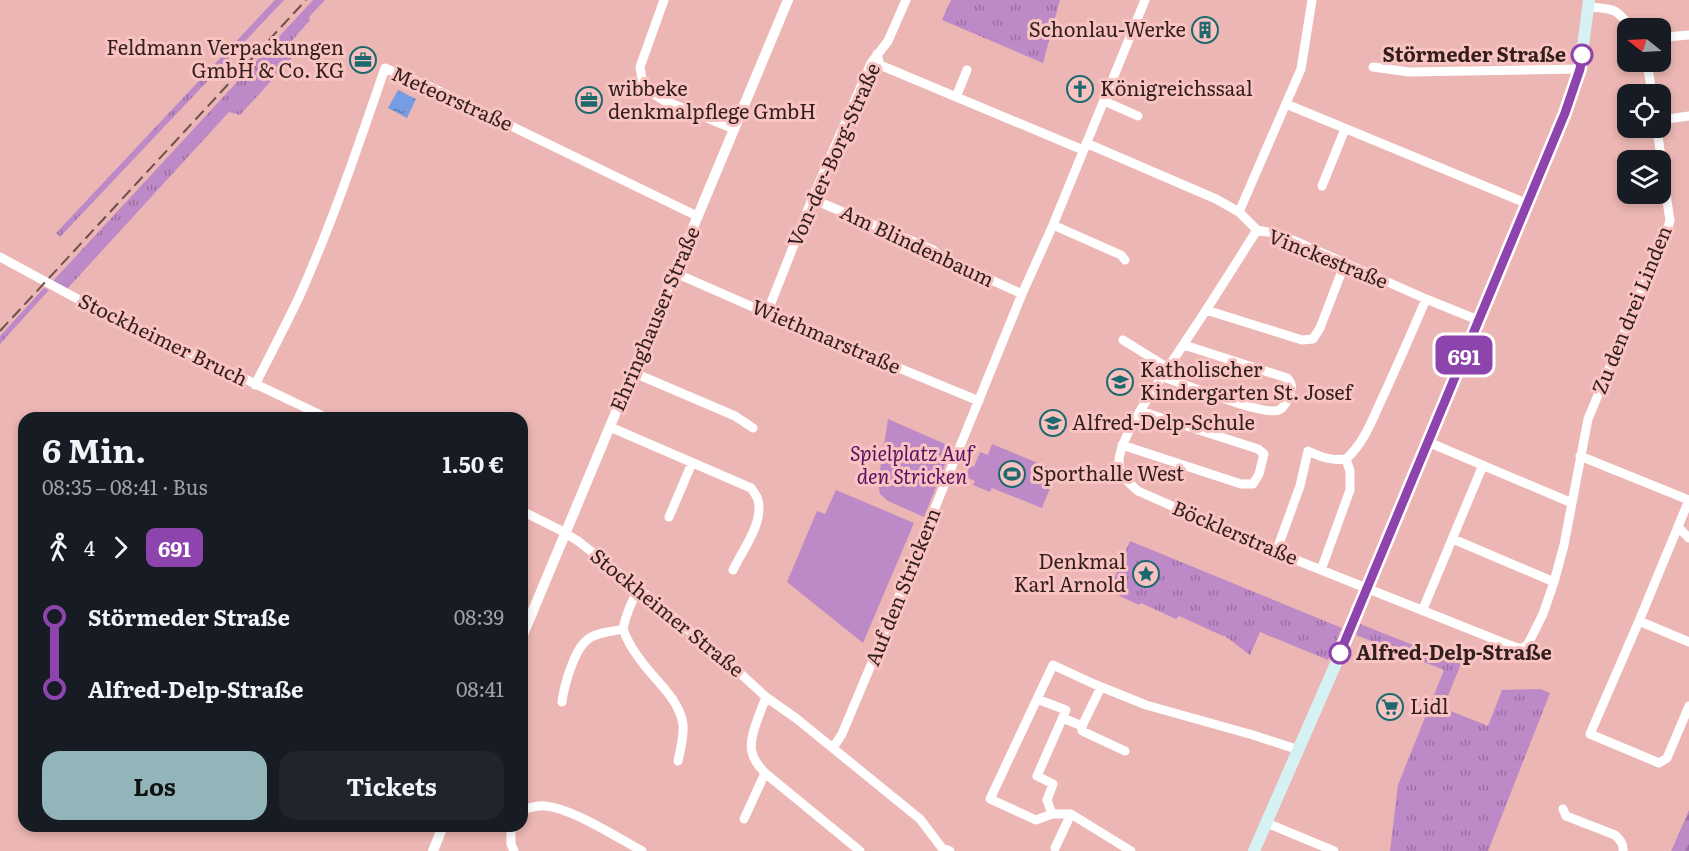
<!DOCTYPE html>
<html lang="de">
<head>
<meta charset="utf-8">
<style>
	:root { --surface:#171b24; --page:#20242c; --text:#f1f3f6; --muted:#9ea1a6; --accent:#92b5b9 }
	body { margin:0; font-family:Literata,serif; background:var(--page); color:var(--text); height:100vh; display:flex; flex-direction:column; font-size:22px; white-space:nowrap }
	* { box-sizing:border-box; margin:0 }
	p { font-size:20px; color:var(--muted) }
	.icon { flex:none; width:33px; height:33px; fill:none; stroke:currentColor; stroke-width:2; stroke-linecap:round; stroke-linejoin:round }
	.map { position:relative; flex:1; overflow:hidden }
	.drawer { position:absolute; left:18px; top:412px; width:510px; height:420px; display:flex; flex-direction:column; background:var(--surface); border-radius:18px; box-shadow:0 3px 9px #0003 }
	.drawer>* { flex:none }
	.badge { padding:0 12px; border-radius:9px; font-size:21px; line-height:39px }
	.needle { width:39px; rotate:288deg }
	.tools { position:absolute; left:1617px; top:18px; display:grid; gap:12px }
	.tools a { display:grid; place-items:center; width:54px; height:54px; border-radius:12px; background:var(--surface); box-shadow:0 3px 9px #0003; font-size:30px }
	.map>.badge { position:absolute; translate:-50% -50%; box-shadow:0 0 0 3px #fff }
	.legs { display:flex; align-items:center; gap:9px; height:66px; padding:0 24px; font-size:20px }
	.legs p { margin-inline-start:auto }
	.overview { display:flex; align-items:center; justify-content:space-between; height:102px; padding:0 24px }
	h1 { font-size:33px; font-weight:700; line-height:45px }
	.primary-button { display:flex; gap:12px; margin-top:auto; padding:12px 24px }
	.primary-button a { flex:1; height:69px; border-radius:18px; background:var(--accent); color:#111; font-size:24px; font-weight:700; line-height:69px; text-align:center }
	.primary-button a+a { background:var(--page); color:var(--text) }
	ul { padding:0 24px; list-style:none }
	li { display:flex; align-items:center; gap:21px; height:72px; font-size:22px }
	li i { display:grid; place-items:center; width:9px; height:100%; margin:0 8px; background:currentColor }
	li i::after { content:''; width:15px; height:15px; margin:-8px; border:4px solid; border-radius:50%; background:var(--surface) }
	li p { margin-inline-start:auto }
	li:first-child i { background:linear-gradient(#0000 50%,currentColor 0) }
	li:last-child i { background:linear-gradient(currentColor 50%,#0000 0) }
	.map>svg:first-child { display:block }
</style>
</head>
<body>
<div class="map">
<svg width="1689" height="851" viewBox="0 0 1689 851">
	<defs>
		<pattern id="grass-tufts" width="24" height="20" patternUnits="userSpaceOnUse" patternTransform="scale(1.5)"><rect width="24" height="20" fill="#be89c7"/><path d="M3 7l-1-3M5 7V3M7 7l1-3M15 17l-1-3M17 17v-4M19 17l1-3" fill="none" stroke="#9b6fa1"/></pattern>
		<pattern id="forest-firs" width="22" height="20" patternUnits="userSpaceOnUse" patternTransform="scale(1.5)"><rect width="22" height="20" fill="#be89c7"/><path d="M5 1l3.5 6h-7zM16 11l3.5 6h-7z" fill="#9b6fa1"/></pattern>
		<pattern id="water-ripples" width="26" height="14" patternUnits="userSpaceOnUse" patternTransform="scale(1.5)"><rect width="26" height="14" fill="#769de3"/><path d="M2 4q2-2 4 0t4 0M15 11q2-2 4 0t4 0" fill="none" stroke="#617fb7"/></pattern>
	</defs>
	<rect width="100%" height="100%" fill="#ebb6b3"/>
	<path fill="url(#grass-tufts)" d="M 275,0 L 284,0 L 60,237 L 56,233 Z
		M 313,0 L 325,0 L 309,17 L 310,20 L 282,52 L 292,58 L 240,115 L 229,112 L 67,289 L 53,281 Z
		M 951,0 L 1060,0 L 1043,63 L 942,20 Z
		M 44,288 L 49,290 L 0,344 L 0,336 Z
		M 1130,541 L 1342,628 L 1328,660 L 1260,632 L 1250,655 L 1225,636 L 1223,636 L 1179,616 L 1176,619 L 1141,603 L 1139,605 L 1109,591 Z
		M 1360,624 L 1461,664 L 1443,708 L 1488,726 L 1502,690 L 1540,689 L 1550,693 L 1488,851 L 1390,851 L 1398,785 L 1444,670 L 1356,635 Z"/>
	<path fill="url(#forest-firs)" d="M 1689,810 L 1689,851 L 1671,851 L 1673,847 Z"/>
	<path fill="#be89c7" d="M 888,419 L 952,447 L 924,517 L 888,501 L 880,494 L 878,483 Z
		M 992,444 L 1057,471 L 1042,508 L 992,488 L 990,492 L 973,485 L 975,481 L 966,477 L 970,465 L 974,467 L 980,452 L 988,455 Z
		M 836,490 L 914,523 L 863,643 L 787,582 L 817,511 L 825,514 Z"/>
	<path fill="url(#water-ripples)" d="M 398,90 L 416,99 L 407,118 L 388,108 Z"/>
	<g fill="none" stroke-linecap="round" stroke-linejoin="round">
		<path stroke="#fff" stroke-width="9" d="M 664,0 L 640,67 L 642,79 L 650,92 L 663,100 L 734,129
			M 1588,7 C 1613,9 1616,7 1631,28
			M 1660,39 L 1667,37 L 1689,35
			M 877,54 L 880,65 L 1083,150
			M 1647,62 L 1652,94
			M 1373,67 L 1409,72 L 1580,69
			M 956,97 L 967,70
			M 1104,101 L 1138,116
			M 1286,104 L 1528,204
			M 1660,120 L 1689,116
			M 1086,143 L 1216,199 L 1239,212 L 1257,230 L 1278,234 L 1302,244 L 1426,299 L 1478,320
			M 1322,186 L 1345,129
			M 812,199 L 933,250 L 943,258 L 1022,294
			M 1239,212 L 1301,69 L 1312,0
			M 1053,225 L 1121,255 L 1125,260
			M 1257,230 C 1233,268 1210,305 1185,342 C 1170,366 1118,436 1119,462 C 1119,475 1129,483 1138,491 L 1276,552 L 1504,643 L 1518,648 L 1523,648 L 1528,644 L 1543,614 L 1554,582 L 1564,545 L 1588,419 L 1668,227 L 1670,220 L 1668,208 L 1657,128
			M 0,257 L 85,303 L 327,418
			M 673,272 L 785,321 L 979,401
			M 1206,310 L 1302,340 L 1313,339 L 1320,328 L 1345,263
			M 767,313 L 812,199 L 871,63 L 888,41 L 906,0
			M 1123,340 L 1168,368
			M 632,372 L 735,416 L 753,428
			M 1163,377 C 1182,383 1265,417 1279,410 C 1285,407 1287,401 1289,395 C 1292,388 1293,384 1287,378 L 1184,345
			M 255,385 C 270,355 286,325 300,295 C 333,221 359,144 385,68 L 435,89 L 697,216
			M 610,427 L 751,488 C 754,492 757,496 758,500 C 764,523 742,551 733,570
			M 1428,442 L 1572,503
			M 1122,445 L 1241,484 L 1253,484 L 1259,474 L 1264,454 L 1258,449 L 1140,411
			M 1580,456 L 1689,500
			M 1346,459 C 1363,444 1371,423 1380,403 C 1396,369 1411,334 1426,299
			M 1689,500 L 1639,621 L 1590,734 L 1659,763 L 1667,758 L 1689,706
			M 522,511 L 560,530 L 578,541 L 639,589 L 731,665 L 766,697 L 797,719 L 920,819 L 942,848 L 950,851
			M 669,517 L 692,463
			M 1678,527 L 1689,538
			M 1453,539 L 1554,582
			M 1276,552 L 1300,486 L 1308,451 C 1321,457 1331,461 1346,459
			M 1321,570 L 1350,490 L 1350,471 L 1346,459
			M 1423,609 L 1483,465
			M 1639,621 L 1689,642
			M 623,629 C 627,640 632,649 639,658 C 653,679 679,698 683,724 C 684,737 681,748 678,761
			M 766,697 C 761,711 748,738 752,752 C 754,761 759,766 765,773 L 860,851
			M 1037,699 L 1066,710 L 1037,776 L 1053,784 L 1047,800 L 1052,814
			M 562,702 C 564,686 574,650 587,640 C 596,632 612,632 623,629 C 626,614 631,602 639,589
			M 1063,718 L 1082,726 L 1082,731 L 1125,751
			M 1082,726 L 1101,687
			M 833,748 L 842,734 L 871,665 L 1022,294 L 1053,225 L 1145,0
			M 1563,809 L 1566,816 L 1615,835 C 1620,840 1624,844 1623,851
			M 522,810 C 530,808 537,805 545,806 C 572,808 616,837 642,851
			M 744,819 L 765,773
			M 1267,823 L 1334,851
			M 511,826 L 511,844 L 514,851
			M 1055,848 L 1071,814
			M 1131,851 L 1071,814 L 1052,814 L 1036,820 L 990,799 L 1053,665 L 1094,684 L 1146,705 L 1253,735 L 1299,750"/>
		<path stroke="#fff" stroke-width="10" d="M 522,637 L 788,0
			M 433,851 L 443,826"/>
		<path stroke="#d5f1f3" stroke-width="12" d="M 1254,851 L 1337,661 L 1565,113 L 1580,69 L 1589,0"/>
		<path stroke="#6d4f4d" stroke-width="2" stroke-dasharray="12 6" stroke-linecap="butt" d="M 0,331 L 306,0"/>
	</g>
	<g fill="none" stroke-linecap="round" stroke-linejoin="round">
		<defs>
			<path id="line-1" d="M 1340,653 L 1565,113 L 1580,69 L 1582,55"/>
		</defs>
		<use href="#line-1" stroke="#fff" stroke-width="14"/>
		<use href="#line-1" stroke="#8e44ad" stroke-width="9"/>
	</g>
	<defs>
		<symbol id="building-ring" viewBox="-11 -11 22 22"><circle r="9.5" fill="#f8c3c0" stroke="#1d696f" stroke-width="1.5"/><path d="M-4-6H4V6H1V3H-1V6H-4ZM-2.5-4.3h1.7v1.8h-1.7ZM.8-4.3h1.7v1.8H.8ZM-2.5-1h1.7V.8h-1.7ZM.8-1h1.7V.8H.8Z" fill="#1d696f"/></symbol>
		<symbol id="office-ring" viewBox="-11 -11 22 22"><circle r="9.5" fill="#f8c3c0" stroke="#1d696f" stroke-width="1.5"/><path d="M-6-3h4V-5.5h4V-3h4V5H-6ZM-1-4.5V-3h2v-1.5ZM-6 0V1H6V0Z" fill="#1d696f"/></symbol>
		<symbol id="church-ring" viewBox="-11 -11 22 22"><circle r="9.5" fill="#f8c3c0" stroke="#1d696f" stroke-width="1.5"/><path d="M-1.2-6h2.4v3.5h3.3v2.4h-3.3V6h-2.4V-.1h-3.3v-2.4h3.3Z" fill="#1d696f"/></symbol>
		<symbol id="school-ring" viewBox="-11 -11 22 22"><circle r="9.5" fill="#f8c3c0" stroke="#1d696f" stroke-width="1.5"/><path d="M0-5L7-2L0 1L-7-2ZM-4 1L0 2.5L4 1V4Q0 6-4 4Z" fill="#1d696f"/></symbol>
		<symbol id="stadium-ring" viewBox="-11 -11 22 22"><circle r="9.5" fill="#f8c3c0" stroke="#1d696f" stroke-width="1.5"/><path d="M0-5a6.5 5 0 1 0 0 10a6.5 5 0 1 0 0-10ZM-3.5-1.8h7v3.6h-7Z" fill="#1d696f"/></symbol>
		<symbol id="sight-ring" viewBox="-11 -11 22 22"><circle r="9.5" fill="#f8c3c0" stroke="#1d696f" stroke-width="1.5"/><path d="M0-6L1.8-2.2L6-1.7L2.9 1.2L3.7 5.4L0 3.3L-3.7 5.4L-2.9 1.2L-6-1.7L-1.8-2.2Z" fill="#1d696f"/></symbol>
		<symbol id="supermarket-ring" viewBox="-11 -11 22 22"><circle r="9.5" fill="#f8c3c0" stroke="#1d696f" stroke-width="1.5"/><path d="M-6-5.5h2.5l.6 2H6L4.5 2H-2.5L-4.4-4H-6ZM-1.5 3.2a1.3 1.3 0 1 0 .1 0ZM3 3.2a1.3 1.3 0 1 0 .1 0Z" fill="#1d696f"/></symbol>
	</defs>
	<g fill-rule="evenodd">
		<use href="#building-ring" x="1190" y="15" width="30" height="30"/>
		<use href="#office-ring" x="348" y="45" width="30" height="30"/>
		<use href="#church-ring" x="1065" y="74" width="30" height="30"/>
		<use href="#office-ring" x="574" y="85" width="30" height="30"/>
		<use href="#school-ring" x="1105" y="367" width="30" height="30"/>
		<use href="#school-ring" x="1038" y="408" width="30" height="30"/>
		<use href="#stadium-ring" x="997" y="459" width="30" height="30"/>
		<use href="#sight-ring" x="1131" y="559" width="30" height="30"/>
		<use href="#supermarket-ring" x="1375" y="692" width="30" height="30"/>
	</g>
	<g fill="#fff" stroke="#8e44ad" stroke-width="3">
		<circle cx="1582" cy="55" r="10"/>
		<circle cx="1340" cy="653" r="10"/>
	</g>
	<g text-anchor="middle" stroke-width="6" stroke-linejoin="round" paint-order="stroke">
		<g font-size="20" fill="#321e1d" stroke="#f8c3c0" text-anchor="start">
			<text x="1186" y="37" text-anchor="end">Schonlau-Werke</text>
			<text x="344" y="55" text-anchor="end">Feldmann Verpackungen<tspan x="344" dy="23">GmbH &amp; Co. KG</tspan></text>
			<text x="608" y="96">wibbeke<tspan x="608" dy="23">denkmalpflege GmbH</tspan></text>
			<text x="1100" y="96">Königreichssaal</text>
			<text x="1140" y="377">Katholischer<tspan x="1140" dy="23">Kindergarten St. Josef</tspan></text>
			<text x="1072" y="430">Alfred-Delp-Schule</text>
			<text x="1032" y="481">Sporthalle West</text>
			<text x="1126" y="569" text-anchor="end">Denkmal<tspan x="1126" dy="23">Karl Arnold</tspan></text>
			<text x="1410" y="714">Lidl</text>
		</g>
		<g font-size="20" font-weight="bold" fill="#321e1d" stroke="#f8c3c0" text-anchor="end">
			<text x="1566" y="62">Störmeder Straße</text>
			<text x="1356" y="660" text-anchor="start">Alfred-Delp-Straße</text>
		</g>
		<g font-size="20" fill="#321e1d" stroke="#f8c3c0">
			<text transform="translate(452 99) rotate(24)" y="7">Meteorstraße</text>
			<text transform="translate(834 155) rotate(-66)" y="7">Von-der-Borg-Straße</text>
			<text transform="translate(917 246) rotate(25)" y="7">Am Blindenbaum</text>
			<text transform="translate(1328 259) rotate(22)" y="7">Vinckestraße</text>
			<text transform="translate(1632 310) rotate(-68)" y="7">Zu den drei Linden</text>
			<text transform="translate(655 319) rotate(-67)" y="7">Ehringhauser Straße</text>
			<text transform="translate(826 337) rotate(23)" y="7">Wiethmarstraße</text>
			<text transform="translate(163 340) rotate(26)" y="7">Stockheimer Bruch</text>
			<text transform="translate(1235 533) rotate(23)" y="7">Böcklerstraße</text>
			<text transform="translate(903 587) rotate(-68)" y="7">Auf den Strickern</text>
			<text transform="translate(667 613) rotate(39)" y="7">Stockheimer Straße</text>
		</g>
		<g font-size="20" font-style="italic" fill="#581163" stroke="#f8c3c0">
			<text x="912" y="461">Spielplatz Auf<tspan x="912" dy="23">den Stricken</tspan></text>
		</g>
	</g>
</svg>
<div class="tools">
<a><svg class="needle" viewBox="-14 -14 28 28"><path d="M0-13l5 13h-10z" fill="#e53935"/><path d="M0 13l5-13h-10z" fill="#9ea1a6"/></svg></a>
<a><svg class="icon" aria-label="locate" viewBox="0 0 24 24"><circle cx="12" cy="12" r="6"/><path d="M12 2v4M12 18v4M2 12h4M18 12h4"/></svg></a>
<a><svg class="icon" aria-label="layers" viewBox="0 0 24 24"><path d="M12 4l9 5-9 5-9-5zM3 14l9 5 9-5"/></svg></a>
</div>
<b class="badge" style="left:1464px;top:355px;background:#8e44ad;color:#fff">691</b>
<section class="drawer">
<div class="overview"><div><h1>6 Min.</h1><p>08:35 – 08:41 · Bus</p></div><b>1.50 €</b></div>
<div class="legs"><svg class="icon" aria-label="walk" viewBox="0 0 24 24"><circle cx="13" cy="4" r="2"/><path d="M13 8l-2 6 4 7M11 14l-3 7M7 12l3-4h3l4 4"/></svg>4<svg class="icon" aria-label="forward" viewBox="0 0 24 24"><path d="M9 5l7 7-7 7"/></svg><b class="badge" style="background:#8e44ad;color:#fff">691</b></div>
<ul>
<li><i style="color:#8e44ad"></i><b>Störmeder Straße</b><p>08:39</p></li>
<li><i style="color:#8e44ad"></i><b>Alfred-Delp-Straße</b><p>08:41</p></li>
</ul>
<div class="primary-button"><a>Los</a><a>Tickets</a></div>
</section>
</div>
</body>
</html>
